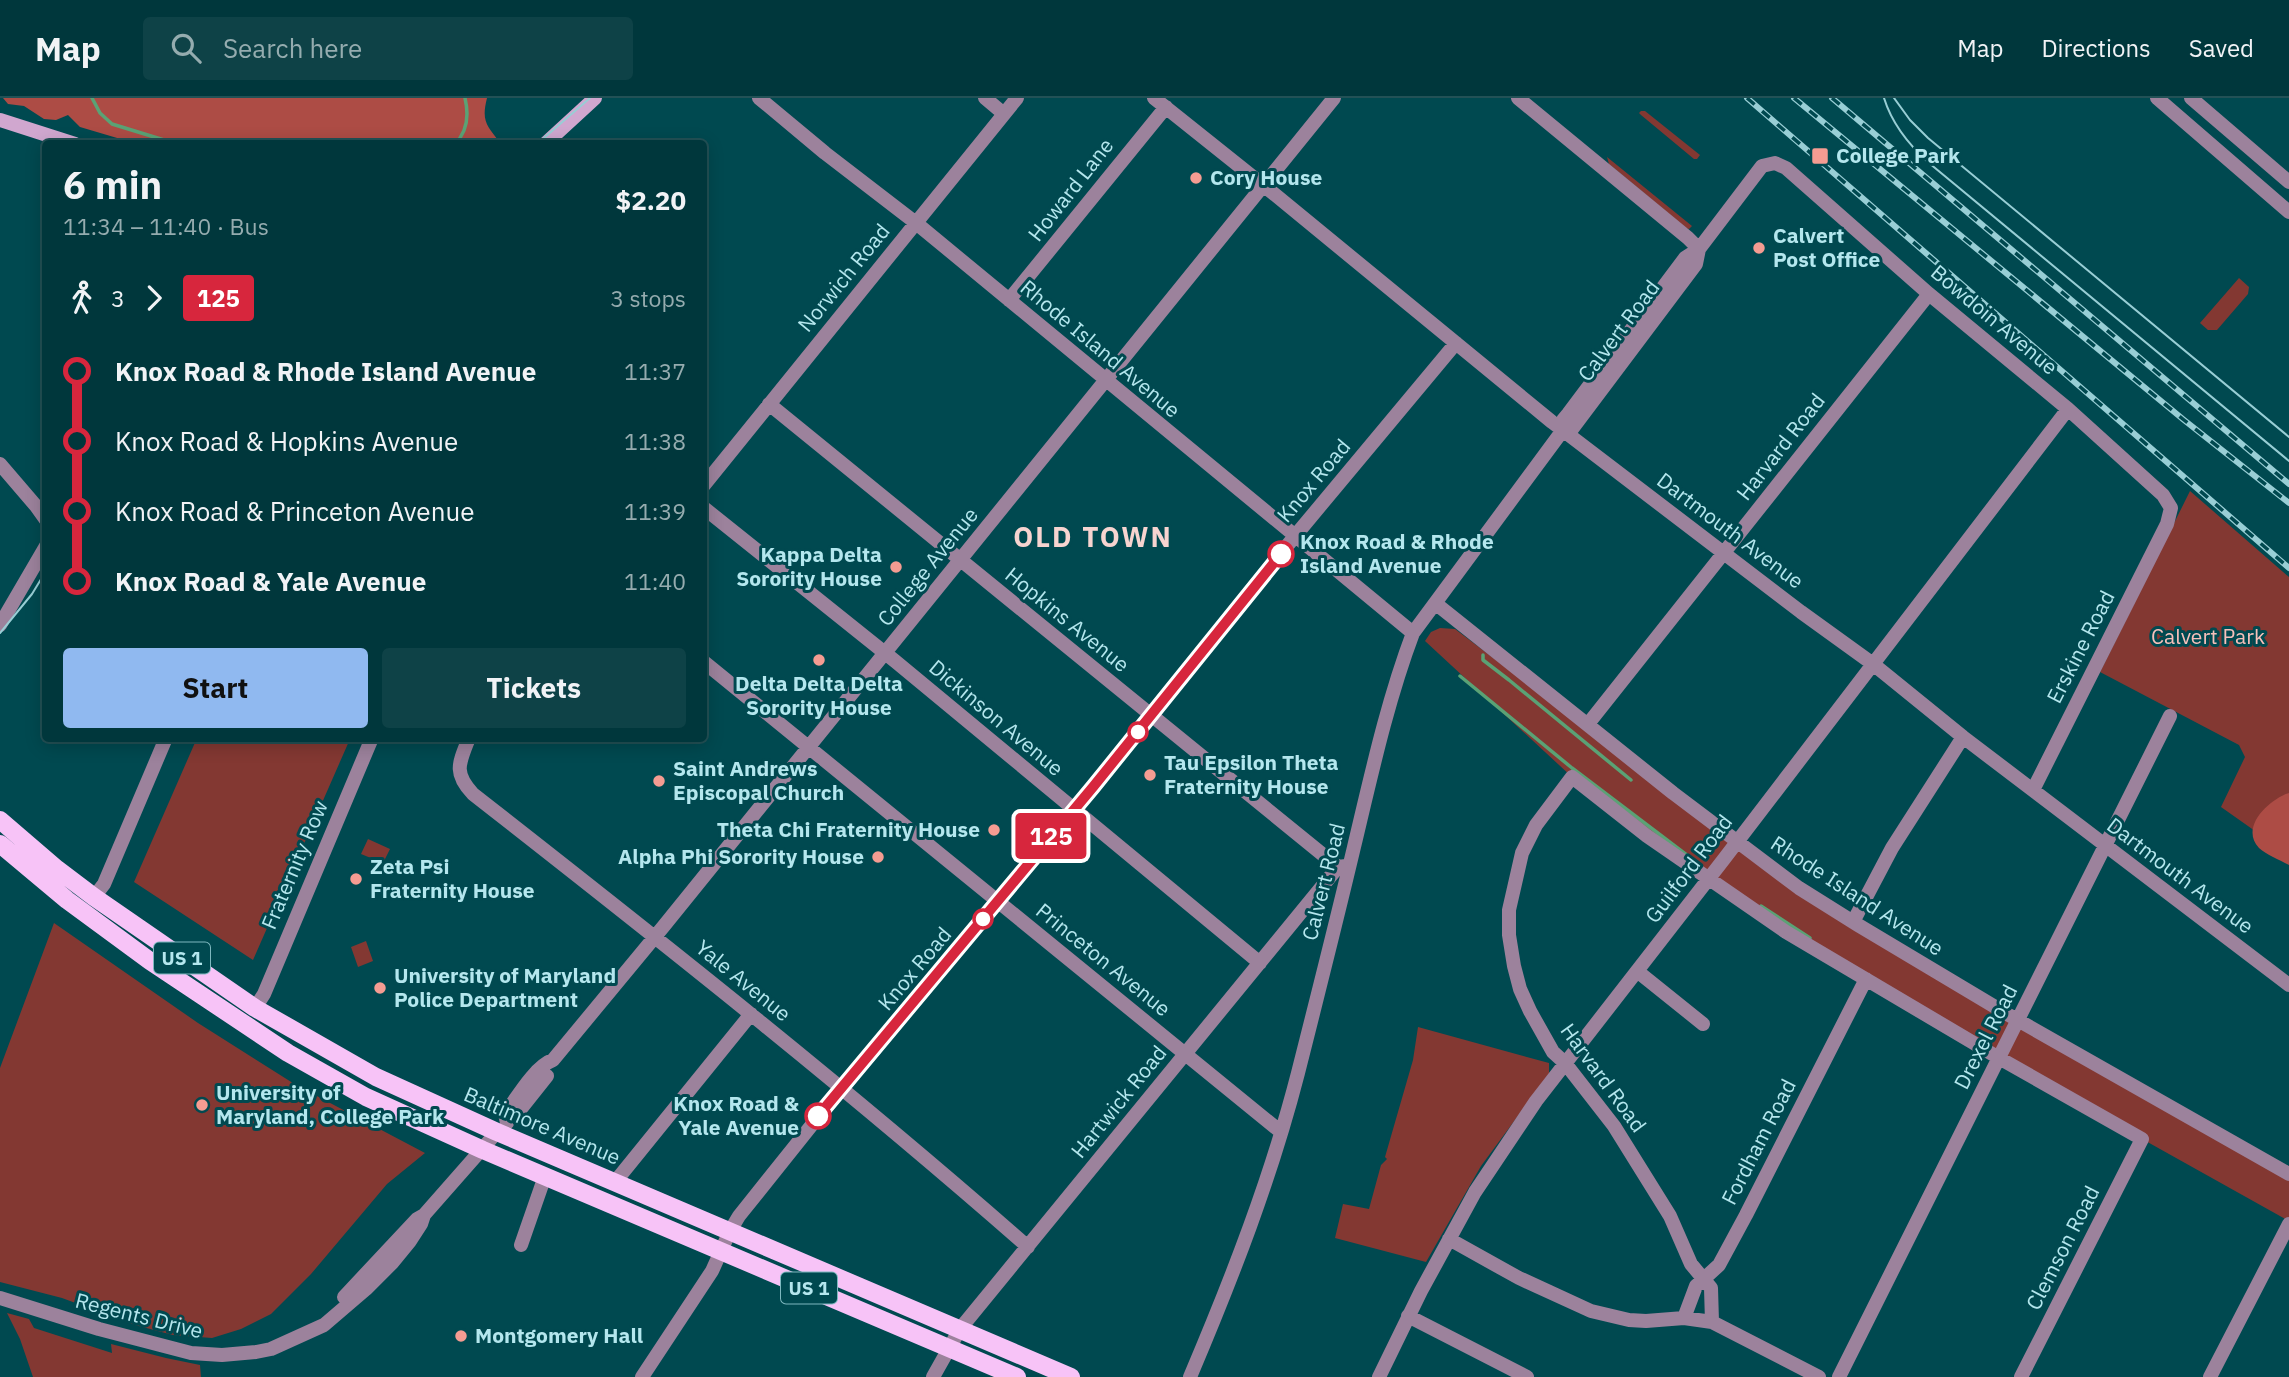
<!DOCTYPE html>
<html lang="en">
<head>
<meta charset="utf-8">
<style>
	:root { --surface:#00373c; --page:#0e4247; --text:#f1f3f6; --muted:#95acaf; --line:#225156; --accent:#90b9f0 }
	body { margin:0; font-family:"IBM Plex Sans",sans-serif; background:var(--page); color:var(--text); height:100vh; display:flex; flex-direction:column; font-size:26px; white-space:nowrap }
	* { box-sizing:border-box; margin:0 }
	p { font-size:23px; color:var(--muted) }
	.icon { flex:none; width:38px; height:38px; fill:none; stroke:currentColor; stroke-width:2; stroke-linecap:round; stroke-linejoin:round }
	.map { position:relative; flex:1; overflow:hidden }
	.details { position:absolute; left:42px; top:42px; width:665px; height:602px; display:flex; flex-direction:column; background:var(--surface); border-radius:7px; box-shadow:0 4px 18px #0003,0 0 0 2px var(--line) }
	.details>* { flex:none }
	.badge { padding:0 14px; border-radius:5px; font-size:24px; line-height:46px }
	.map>.badge { position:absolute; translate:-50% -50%; box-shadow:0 0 0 4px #fff }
	.legs { display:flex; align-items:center; gap:10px; height:77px; padding:0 21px; font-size:23px }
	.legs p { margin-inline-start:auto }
	.headline { display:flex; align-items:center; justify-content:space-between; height:119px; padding:0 21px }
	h1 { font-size:38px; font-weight:800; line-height:52px }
	.button { display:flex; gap:14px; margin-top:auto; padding:14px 21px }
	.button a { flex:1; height:80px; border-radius:7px; background:var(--accent); color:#111; font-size:28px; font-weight:800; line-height:80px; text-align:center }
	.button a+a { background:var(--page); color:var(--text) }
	ul { padding:0 21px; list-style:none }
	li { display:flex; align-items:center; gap:24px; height:70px; font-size:26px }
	li i { display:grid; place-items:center; width:10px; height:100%; margin:0 9px; background:currentColor }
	li i::after { content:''; width:18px; height:18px; margin:-9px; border:5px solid; border-radius:50%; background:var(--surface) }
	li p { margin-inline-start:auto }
	li:first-child i { background:linear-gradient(#0000 50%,currentColor 0) }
	li:last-child i { background:linear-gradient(currentColor 50%,#0000 0) }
	header { display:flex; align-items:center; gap:42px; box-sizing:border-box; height:98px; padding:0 35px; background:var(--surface); border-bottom:2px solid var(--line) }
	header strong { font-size:33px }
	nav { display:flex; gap:38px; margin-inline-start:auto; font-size:24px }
	.search { width:490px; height:63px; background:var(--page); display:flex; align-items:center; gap:18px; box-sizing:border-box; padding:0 24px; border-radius:7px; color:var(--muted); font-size:26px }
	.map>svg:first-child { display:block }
</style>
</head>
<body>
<header>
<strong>Map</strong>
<div class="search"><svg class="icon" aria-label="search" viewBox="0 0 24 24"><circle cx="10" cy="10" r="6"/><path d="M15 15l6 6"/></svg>Search here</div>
<nav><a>Map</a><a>Directions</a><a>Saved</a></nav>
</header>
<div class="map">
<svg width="2289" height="1279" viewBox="0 0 2289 1279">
	<rect width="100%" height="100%" fill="#004950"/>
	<path fill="#833832" d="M 1641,13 L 1645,13 L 1700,57 L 1697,61 L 1694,61 L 1641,17 L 1639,15 Z
		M 1607,59 L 1692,128 L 1689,131 L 1686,130 L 1609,66 Z
		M 2239,180 L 2249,189 L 2248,196 L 2217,232 L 2208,232 L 2200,225 Z
		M 2190,393 L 2289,479 L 2289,757 L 2221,709 L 2245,659 L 2239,647 L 2100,574 Z
		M 1440,530 L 1455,531 L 1586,630 L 1769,773 L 2289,1076 L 2289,1123 L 1999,961 L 1831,861 L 1572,679 L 1425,543 L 1431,534 Z
		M 197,640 L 350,641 L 253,862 L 134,784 Z
		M 368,741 L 390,751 L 383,765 L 361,756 Z
		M 54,825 L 198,925 L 296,987 L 425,1055 L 387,1086 L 311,1176 L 271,1216 L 241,1231 L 212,1240 L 173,1237 L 135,1227 L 62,1200 L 0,1184 L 0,970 Z
		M 366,843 L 373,863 L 358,869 L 351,849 Z
		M 1418,929 L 1549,965 L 1549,976 L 1481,1068 L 1426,1164 L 1335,1140 L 1343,1106 L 1369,1111 L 1381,1067 L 1387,1061 L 1385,1059 L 1413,962 Z
		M 7,1215 L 29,1221 L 34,1230 L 112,1255 L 111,1246 L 166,1260 L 200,1267 L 201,1279 L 33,1279 L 20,1241 Z"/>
	<path fill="#ad4c45" d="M 3,0 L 487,0 C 481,24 487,27 500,45 L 134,45 L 80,29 L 68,17 L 56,22 L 44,21 L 24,8 L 8,6 Z
		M 2289,695 L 2289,767 C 2280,762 2267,757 2259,750 C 2239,729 2270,701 2289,695 Z"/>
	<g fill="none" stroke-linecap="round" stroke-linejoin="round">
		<path stroke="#5aa275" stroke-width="3.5" d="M 92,0 L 100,15 L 112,26 L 177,46
			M 455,46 C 468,33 469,17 465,0
			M 1483,557 L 1483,562 L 1509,582 L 1631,682
			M 1460,578 L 1572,670 L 1692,761
			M 1761,808 L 1810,840"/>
		<path stroke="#9c829c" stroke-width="14" d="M 759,0 L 825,55 L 916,125 L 1413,535
			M 985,0 L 1004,16
			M 1154,0 L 1273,95 L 1552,324 L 1801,514 L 1873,566 L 1963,639 L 2289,887
			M 1518,0 L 1688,140 L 1699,151
			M 1009,202 L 1166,9
			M 769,306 L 1338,769
			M 1563,332 L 1572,331 L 1696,166 L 1699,151
			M 0,366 L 36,408 L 46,422
			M 704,387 L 1017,0
			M 704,410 L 895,563 L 1260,865
			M 1435,505 L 1673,695 L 1799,790 L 1858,827 L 2007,916 L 2289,1076
			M 0,527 L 46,448
			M 704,564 L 1281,1034
			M 1588,626 L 1929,196
			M 469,640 C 459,665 453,675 473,696 C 661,843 848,991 1028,1149
			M 94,799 L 104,786 L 166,640
			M 1853,824 L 1892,750 L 1963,639
			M 1637,873 L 1703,926
			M 255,910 L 264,896 L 372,640
			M 516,1017 L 547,978
			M 507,1025 L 505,1016 C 516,1001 535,968 553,962 L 663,829 L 1334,0
			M 615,1084 L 751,916
			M 730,1133 L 739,1118 L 819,1018 L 1093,689 L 1295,438 L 1456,245
			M 1449,1141 L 1519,1180 L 1591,1213 L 1629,1222 L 1646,1223 L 1684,1220 L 1712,1224 L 1819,1279
			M 521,1147 L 545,1078
			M 1408,1218 L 1527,1279
			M 1684,1220 L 1696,1188 L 1719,1167 L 1746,1117 L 1866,881
			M 1712,1224 L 1711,1190 L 1691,1166 L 1670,1118 L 1614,1028 L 1565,965 L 1553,954 L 1530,913 L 1520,891 L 1514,868 L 1509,837 L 1509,812 L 1522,755 L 1536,727 L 1572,679 L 1647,738 L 1786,834 L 1999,960 L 2142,1041 L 2021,1279
			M 933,1279 L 960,1231 L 1338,769 L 1346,768
			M 1190,1279 C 1232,1180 1271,1080 1298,975 C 1317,900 1336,825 1354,749 C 1371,678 1387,604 1413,535 L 1563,332 L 1563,322 L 1568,316 L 1685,160 L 1699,151 L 1762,68 L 1775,65 L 1786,70 L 1929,196 L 2068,311 L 2163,397 L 2171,410 L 2167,426 L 2033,692
			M 1379,1279 L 1421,1193 L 1475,1094 L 1536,1003 L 1724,761 L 2068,311
			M 1839,1279 L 2170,618
			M 2210,1279 L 2289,1126"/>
		<path stroke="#9c829c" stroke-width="14" d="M 2157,0 L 2289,114
			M 2191,0 L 2289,84
			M 344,1199 L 417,1121 L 424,1117 L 497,1034
			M 0,1200 L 99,1231 L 191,1255 L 222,1257 L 256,1254 L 271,1251 L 324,1227 L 366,1191 L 392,1165 L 410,1143 L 421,1126 L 424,1117
			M 642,1279 L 712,1173 L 730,1133"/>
		<path stroke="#d0a7cf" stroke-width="14" d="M 0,22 L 75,46
			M 545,46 L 595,0"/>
		<path stroke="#f7c3f7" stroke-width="18" d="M 0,722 L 57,771 L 94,799 L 255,910 L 376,979 L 497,1034 L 1071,1279
			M 0,746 L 67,802 L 150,863 L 288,955 L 366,999 L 483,1052 L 1017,1279"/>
		<path stroke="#98ced5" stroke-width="2" d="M 1884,0 C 1892,26 1909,47 1929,65 L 2289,363
			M 1894,0 L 1910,22 L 1928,40 L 2289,339
			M 537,46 L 590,0
			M 0,535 L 32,496 L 46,473"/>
		<defs>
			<path id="rail" d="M 1747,0 L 2289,470
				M 1794,0 L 2184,322 L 2289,405
				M 1832,0 L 2289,386"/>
		</defs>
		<use href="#rail" stroke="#98ced5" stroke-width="6"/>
		<use href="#rail" stroke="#004950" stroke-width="3.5" stroke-dasharray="10" stroke-linecap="butt"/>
	</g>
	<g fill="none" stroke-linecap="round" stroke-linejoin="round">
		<defs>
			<path id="line-1" d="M 818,1018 L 1093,689 L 1281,456"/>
		</defs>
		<use href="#line-1" stroke="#fff" stroke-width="16"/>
		<use href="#line-1" stroke="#d7263d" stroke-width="10"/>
	</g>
	<g fill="#f59c92" stroke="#004950" stroke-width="2.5">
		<rect x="1811" y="49" width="18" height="18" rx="3.5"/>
		<circle cx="1196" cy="80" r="7"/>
		<circle cx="1759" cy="150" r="7"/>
		<circle cx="896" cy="469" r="7"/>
		<circle cx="819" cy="562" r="7"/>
		<circle cx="1150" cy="677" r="7"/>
		<circle cx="659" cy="683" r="7"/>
		<circle cx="994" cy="732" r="7"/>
		<circle cx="878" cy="759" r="7"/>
		<circle cx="356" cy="781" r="7"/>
		<circle cx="380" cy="890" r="7"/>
		<circle cx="202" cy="1007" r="7"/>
		<circle cx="461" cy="1238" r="7"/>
	</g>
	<g fill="#fff" stroke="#d7263d" stroke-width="3.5">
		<circle cx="1281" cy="456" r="12"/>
		<circle cx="1138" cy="634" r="9"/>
		<circle cx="983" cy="821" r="9"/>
		<circle cx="818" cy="1018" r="12"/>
	</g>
	<g text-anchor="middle" stroke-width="6" stroke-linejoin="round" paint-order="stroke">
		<g fill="#004950" stroke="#7eb8bf" stroke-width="2">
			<rect x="154" y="844.5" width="56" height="31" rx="5"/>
			<rect x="781" y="1174.5" width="56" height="31" rx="5"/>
		</g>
		<g font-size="19" font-weight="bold" fill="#b4e7ee">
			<text x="182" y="867">US 1</text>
			<text x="809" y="1197">US 1</text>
		</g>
		<g font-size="21" font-weight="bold" fill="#b4e7ee" stroke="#004950" text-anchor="start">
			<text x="1836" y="65">College Park</text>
			<text x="1210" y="87">Cory House</text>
			<text x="1773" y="145">Calvert<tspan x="1773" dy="24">Post Office</tspan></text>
			<text x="882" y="464" text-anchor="end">Kappa Delta<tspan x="882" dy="24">Sorority House</tspan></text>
			<text x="819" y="593" text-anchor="middle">Delta Delta Delta<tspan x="819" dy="24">Sorority House</tspan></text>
			<text x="1164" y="672">Tau Epsilon Theta<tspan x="1164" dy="24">Fraternity House</tspan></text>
			<text x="673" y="678">Saint Andrews<tspan x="673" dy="24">Episcopal Church</tspan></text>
			<text x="980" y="739" text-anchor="end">Theta Chi Fraternity House</text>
			<text x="864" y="766" text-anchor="end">Alpha Phi Sorority House</text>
			<text x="370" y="776">Zeta Psi<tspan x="370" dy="24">Fraternity House</tspan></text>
			<text x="394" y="885">University of Maryland<tspan x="394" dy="24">Police Department</tspan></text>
			<text x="216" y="1002">University of<tspan x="216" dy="24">Maryland, College Park</tspan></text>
			<text x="475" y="1245">Montgomery Hall</text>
		</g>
		<g font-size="21" fill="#b4e7ee" stroke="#004950">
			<text transform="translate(1071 92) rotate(-52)" y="7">Howard Lane</text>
			<text transform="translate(844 180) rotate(-51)" y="7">Norwich Road</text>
			<text transform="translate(1994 222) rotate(40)" y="7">Bowdoin Avenue</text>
			<text transform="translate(1619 233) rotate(-53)" y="7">Calvert Road</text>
			<text transform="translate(1100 251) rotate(40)" y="7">Rhode Island Avenue</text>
			<text transform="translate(1781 349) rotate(-52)" y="7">Harvard Road</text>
			<text transform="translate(1314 383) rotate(-50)" y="7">Knox Road</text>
			<text transform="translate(1730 433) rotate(37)" y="7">Dartmouth Avenue</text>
			<text transform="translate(928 469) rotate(-51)" y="7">College Avenue</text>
			<text transform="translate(1067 522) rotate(39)" y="7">Hopkins Avenue</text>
			<text transform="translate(2081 549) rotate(-63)" y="7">Erskine Road</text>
			<text transform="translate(996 620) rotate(40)" y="7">Dickinson Avenue</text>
			<text transform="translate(295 767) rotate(-67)" y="7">Fraternity Row</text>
			<text transform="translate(1689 771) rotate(-53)" y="7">Guilford Road</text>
			<text transform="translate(2180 778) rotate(37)" y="7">Dartmouth Avenue</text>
			<text transform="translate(1324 784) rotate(-76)" y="7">Calvert Road</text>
			<text transform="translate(1857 798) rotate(33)" y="7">Rhode Island Avenue</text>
			<text transform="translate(1103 862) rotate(39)" y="7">Princeton Avenue</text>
			<text transform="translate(915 871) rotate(-50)" y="7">Knox Road</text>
			<text transform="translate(743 883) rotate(39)" y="7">Yale Avenue</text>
			<text transform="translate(1986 939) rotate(-63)" y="7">Drexel Road</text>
			<text transform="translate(1603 980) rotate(54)" y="7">Harvard Road</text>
			<text transform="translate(1119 1004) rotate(-51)" y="7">Hartwick Road</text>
			<text transform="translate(542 1028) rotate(23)" y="7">Baltimore Avenue</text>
			<text transform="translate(1759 1044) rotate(-63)" y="7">Fordham Road</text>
			<text transform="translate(2063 1150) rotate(-63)" y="7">Clemson Road</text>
			<text transform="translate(139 1218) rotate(14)" y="7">Regents Drive</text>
		</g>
		<g font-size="21" font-weight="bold" fill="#b4e7ee" stroke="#004950" text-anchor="start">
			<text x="1300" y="451">Knox Road &amp; Rhode<tspan x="1300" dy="24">Island Avenue</tspan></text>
			<text x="799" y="1013" text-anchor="end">Knox Road &amp;<tspan x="799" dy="24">Yale Avenue</tspan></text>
		</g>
		<g font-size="21" fill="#f7c0ba" stroke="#004950">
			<text x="2208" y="546">Calvert Park</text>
		</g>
		<g font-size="28" font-weight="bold" letter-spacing="2" fill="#f7d4d0" stroke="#004950">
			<text x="1093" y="449">OLD TOWN</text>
		</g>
	</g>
</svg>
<b class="badge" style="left:1051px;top:738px;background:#d7263d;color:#fff">125</b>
<section class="details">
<div class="headline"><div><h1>6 min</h1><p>11:34 – 11:40 · Bus</p></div><b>$2.20</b></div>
<div class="legs"><svg class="icon" aria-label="walk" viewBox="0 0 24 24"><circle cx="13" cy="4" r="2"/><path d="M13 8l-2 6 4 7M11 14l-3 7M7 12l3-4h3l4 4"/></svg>3<svg class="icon" aria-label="forward" viewBox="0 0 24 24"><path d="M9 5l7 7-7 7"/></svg><b class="badge" style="background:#d7263d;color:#fff">125</b><p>3 stops</p></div>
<ul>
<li><i style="color:#d7263d"></i><b>Knox Road &amp; Rhode Island Avenue</b><p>11:37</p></li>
<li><i style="color:#d7263d"></i><span>Knox Road &amp; Hopkins Avenue</span><p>11:38</p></li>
<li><i style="color:#d7263d"></i><span>Knox Road &amp; Princeton Avenue</span><p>11:39</p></li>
<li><i style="color:#d7263d"></i><b>Knox Road &amp; Yale Avenue</b><p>11:40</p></li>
</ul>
<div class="button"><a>Start</a><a>Tickets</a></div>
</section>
</div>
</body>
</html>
